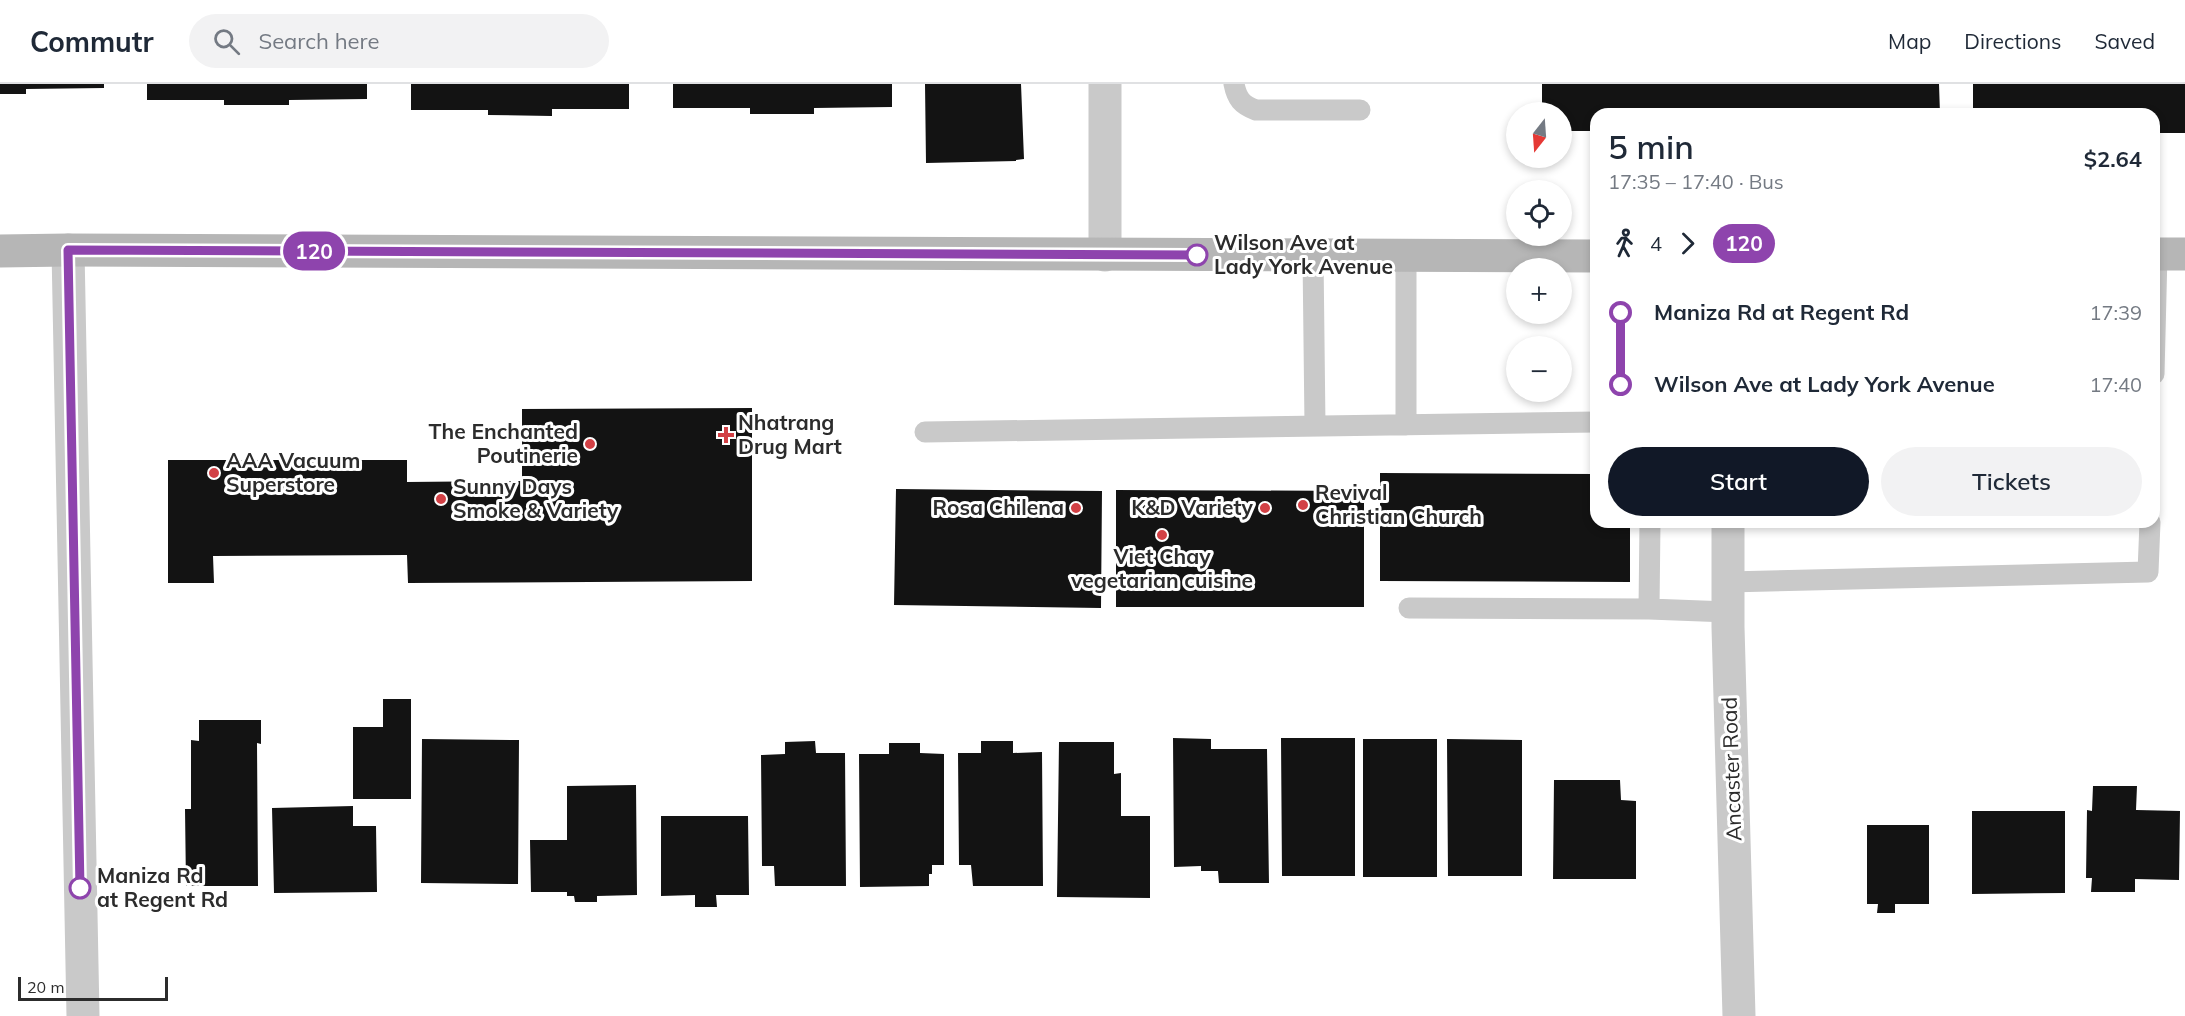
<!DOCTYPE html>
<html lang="en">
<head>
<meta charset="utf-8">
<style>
	:root { --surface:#fff; --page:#f2f2f3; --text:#1f2937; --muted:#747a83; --line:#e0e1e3; --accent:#111827 }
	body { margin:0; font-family:Mulish,sans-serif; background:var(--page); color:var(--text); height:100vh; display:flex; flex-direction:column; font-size:22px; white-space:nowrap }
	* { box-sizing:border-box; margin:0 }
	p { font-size:20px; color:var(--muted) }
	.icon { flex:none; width:33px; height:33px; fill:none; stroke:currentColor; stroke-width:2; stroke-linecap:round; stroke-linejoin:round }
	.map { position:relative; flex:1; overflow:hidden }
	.side { position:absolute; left:1590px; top:24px; width:570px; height:420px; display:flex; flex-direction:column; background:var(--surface); border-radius:18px; box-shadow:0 3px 9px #0003 }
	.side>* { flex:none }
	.badge { padding:0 12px; border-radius:20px; font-size:21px; line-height:39px }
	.needle { width:39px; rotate:197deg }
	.tools { position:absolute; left:1506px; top:18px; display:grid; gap:12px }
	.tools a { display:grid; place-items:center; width:66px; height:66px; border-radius:50%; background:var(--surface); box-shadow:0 3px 9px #0003; font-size:30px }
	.scale { position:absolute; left:18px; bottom:15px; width:150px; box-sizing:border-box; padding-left:6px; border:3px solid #2c2c2c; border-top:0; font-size:16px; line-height:21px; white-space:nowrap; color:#2c2c2c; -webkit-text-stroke:4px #fff; paint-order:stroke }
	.map>.badge { position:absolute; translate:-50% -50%; box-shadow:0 0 0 3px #fff }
	.legs { display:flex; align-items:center; gap:9px; height:66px; padding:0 18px; font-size:20px }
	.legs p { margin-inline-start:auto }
	.head { display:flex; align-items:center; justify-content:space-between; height:102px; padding:0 18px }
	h1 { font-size:33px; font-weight:600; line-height:45px }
	.button { display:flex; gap:12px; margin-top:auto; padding:12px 18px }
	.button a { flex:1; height:69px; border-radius:36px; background:var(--accent); color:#fff; font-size:24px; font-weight:600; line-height:69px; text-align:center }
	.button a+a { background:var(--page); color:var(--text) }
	ul { padding:0 18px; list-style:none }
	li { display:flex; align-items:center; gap:21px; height:72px; font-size:22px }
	li i { display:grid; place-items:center; width:9px; height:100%; margin:0 8px; background:currentColor }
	li i::after { content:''; width:15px; height:15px; margin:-8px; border:4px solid; border-radius:50%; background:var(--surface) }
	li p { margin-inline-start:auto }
	li:first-child i { background:linear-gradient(#0000 50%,currentColor 0) }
	li:last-child i { background:linear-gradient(currentColor 50%,#0000 0) }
	header { display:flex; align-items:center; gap:36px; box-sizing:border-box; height:84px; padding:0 30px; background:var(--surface); border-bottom:2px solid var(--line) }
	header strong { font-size:28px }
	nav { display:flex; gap:33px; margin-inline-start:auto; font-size:21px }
	.search { width:420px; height:54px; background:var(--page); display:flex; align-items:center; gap:15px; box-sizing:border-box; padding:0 21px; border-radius:33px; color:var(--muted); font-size:22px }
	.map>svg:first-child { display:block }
</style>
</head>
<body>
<header>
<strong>Commutr</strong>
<div class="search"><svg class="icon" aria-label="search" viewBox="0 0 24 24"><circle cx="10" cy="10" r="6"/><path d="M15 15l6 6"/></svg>Search here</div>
<nav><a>Map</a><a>Directions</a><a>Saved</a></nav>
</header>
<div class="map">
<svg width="2185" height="932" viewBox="0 0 2185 932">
	<rect width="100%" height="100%" fill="#fff"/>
	<path fill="#131313" d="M 0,0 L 104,0 L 104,4 L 26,5 L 26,10 L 0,10 Z
		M 147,0 L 367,0 L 367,15 L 289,16 L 289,21 L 224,21 L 224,16 L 147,16 Z
		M 411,0 L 629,0 L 629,25 L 552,25 L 552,32 L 488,31 L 488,26 L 411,26 Z
		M 673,0 L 892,0 L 892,23 L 814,24 L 814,30 L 750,30 L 750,24 L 673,24 Z
		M 925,0 L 1021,0 L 1024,75 L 1016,76 L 1016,77 L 926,79 Z
		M 1542,0 L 1939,0 L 1940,30 L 1596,30 L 1596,47 L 1562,47 L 1562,28 L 1542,28 Z
		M 1973,0 L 2185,0 L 2185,49 L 2154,49 L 2154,30 L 1973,30 Z
		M 752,324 L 752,497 L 408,499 L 407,471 L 213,472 L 214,499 L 168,499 L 168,376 L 407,376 L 407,398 L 522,397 L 522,325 Z
		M 1380,389 L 1596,390 L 1596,438 L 1630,438 L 1630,498 L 1380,497 Z
		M 896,405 L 1102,407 L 1101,524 L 894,521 Z
		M 1116,406 L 1364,407 L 1364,523 L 1116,523 Z
		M 383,615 L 411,615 L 411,715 L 353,715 L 353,643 L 383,643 Z
		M 199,636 L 261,636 L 261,660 L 257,659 L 258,802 L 186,802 L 185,725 L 191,725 L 191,656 L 199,657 Z
		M 1173,654 L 1211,655 L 1211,665 L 1267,665 L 1269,799 L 1219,799 L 1218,787 L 1201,787 L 1201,782 L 1174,783 Z
		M 1281,654 L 1355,654 L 1355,792 L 1282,792 Z
		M 422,655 L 519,656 L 518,800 L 421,799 Z
		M 1363,655 L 1437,655 L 1437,793 L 1363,793 Z
		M 1447,655 L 1522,656 L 1522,792 L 1448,792 Z
		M 815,657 L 816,669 L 845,669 L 846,802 L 775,802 L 774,782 L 762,782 L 761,671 L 785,670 L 785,658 Z
		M 981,657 L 1013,657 L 1013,669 L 1042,668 L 1043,802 L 973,802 L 971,781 L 959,781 L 958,669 L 981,669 Z
		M 1059,658 L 1114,658 L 1114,690 L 1121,689 L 1121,732 L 1150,732 L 1150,814 L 1057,813 Z
		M 889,659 L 920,659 L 920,669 L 944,670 L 944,781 L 932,781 L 932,790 L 929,790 L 929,802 L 860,803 L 859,670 L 889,670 Z
		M 1554,696 L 1620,696 L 1621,716 L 1636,717 L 1636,795 L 1553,795 Z
		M 636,701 L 637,811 L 597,812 L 597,818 L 575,818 L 574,812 L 567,812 L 567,808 L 531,808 L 530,756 L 567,756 L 567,702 Z
		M 2093,702 L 2137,702 L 2136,726 L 2180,727 L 2179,796 L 2135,795 L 2135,808 L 2091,808 L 2092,794 L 2086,794 L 2087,726 L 2092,727 Z
		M 353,722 L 353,742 L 376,742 L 377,808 L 274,809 L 272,724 Z
		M 1972,727 L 2065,727 L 2065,809 L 1972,810 Z
		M 661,732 L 748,732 L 749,811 L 716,811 L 717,823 L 695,823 L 695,811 L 661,812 Z
		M 1867,741 L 1929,741 L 1929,820 L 1895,820 L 1895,829 L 1877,829 L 1878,820 L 1867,820 Z"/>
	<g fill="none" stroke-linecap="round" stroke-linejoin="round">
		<path stroke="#c9c9c9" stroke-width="21" d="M 1234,0 C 1237,15 1242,21 1256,26 L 1360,26
			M 1406,171 L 1406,341
			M 1313,172 L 1315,342
			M 2154,290 L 2157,170
			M 925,348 L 1596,338
			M 1650,438 L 1649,525 L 1728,528
			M 1728,498 L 2148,488 L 2150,438
			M 1409,524 L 1649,525"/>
		<path stroke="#c9c9c9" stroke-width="33" d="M 68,166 L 83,932
			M 1105,171 L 1105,0
			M 1728,438 L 1728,543 L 1739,932"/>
		<path stroke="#b6b6b6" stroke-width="33" d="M 0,167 L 68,166 L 1596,172
			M 2154,170 L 2185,170"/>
	</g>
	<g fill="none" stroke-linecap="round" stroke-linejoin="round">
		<defs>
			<path id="line-1" d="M 80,804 L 68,166 L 1197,171"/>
		</defs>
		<use href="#line-1" stroke="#fff" stroke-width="14"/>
		<use href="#line-1" stroke="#8e44ad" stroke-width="9"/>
	</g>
	<g fill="#fff" stroke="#8e44ad" stroke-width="3">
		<circle cx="1197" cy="171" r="10"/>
		<circle cx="80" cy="804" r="10"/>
	</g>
	<g fill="#d24045" stroke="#fff" stroke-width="2">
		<path d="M723 342h6v6h6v6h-6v6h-6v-6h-6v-6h6z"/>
		<circle cx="590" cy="360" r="6"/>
		<circle cx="214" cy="389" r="6"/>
		<circle cx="441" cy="415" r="6"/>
		<circle cx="1303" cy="421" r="6"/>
		<circle cx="1076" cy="424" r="6"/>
		<circle cx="1265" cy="424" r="6"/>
		<circle cx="1162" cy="451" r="6"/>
	</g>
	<g text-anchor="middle" stroke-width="6" stroke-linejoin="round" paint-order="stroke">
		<g font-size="21" font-weight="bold" fill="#2c2c2c" stroke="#fff" text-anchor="start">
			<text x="1214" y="166">Wilson Ave at<tspan x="1214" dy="24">Lady York Avenue</tspan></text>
			<text x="97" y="799">Maniza Rd<tspan x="97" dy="24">at Regent Rd</tspan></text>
		</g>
		<g font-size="21" font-weight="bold" fill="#2c2c2c" stroke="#fff" text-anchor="start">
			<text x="738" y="346">Nhatrang<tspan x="738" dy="24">Drug Mart</tspan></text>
			<text x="578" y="355" text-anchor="end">The Enchanted<tspan x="578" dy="24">Poutinerie</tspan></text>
			<text x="226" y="384">AAA Vacuum<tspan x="226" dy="24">Superstore</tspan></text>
			<text x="453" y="410">Sunny Days<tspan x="453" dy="24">Smoke &amp; Variety</tspan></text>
			<text x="1315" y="416">Revival<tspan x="1315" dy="24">Christian Church</tspan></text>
			<text x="1064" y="431" text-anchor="end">Rosa Chilena</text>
			<text x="1253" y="431" text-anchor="end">K&amp;D Variety</text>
			<text x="1162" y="480" text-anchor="middle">Viet Chay<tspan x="1162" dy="24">vegetarian cuisine</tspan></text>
		</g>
		<g font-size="21" fill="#2c2c2c" stroke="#fff">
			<text transform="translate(1732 685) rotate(-92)" y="7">Ancaster Road</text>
		</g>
	</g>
</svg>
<div class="tools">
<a><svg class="needle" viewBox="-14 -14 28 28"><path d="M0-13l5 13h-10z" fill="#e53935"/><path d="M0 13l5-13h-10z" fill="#747a83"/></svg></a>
<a><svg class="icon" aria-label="locate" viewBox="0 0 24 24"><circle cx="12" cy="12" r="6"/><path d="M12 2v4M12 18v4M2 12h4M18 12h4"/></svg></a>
<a>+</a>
<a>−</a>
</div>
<div class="scale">20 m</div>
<b class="badge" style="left:314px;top:167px;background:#8e44ad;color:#fff">120</b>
<section class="side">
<div class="head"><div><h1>5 min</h1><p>17:35 – 17:40 · Bus</p></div><b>$2.64</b></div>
<div class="legs"><svg class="icon" aria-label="walk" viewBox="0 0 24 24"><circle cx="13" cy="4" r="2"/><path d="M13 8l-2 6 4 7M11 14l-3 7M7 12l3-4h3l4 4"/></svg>4<svg class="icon" aria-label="forward" viewBox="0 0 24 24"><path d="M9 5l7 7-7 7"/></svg><b class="badge" style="background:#8e44ad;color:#fff">120</b></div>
<ul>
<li><i style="color:#8e44ad"></i><b>Maniza Rd at Regent Rd</b><p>17:39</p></li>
<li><i style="color:#8e44ad"></i><b>Wilson Ave at Lady York Avenue</b><p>17:40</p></li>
</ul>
<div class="button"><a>Start</a><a>Tickets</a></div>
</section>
</div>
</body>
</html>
